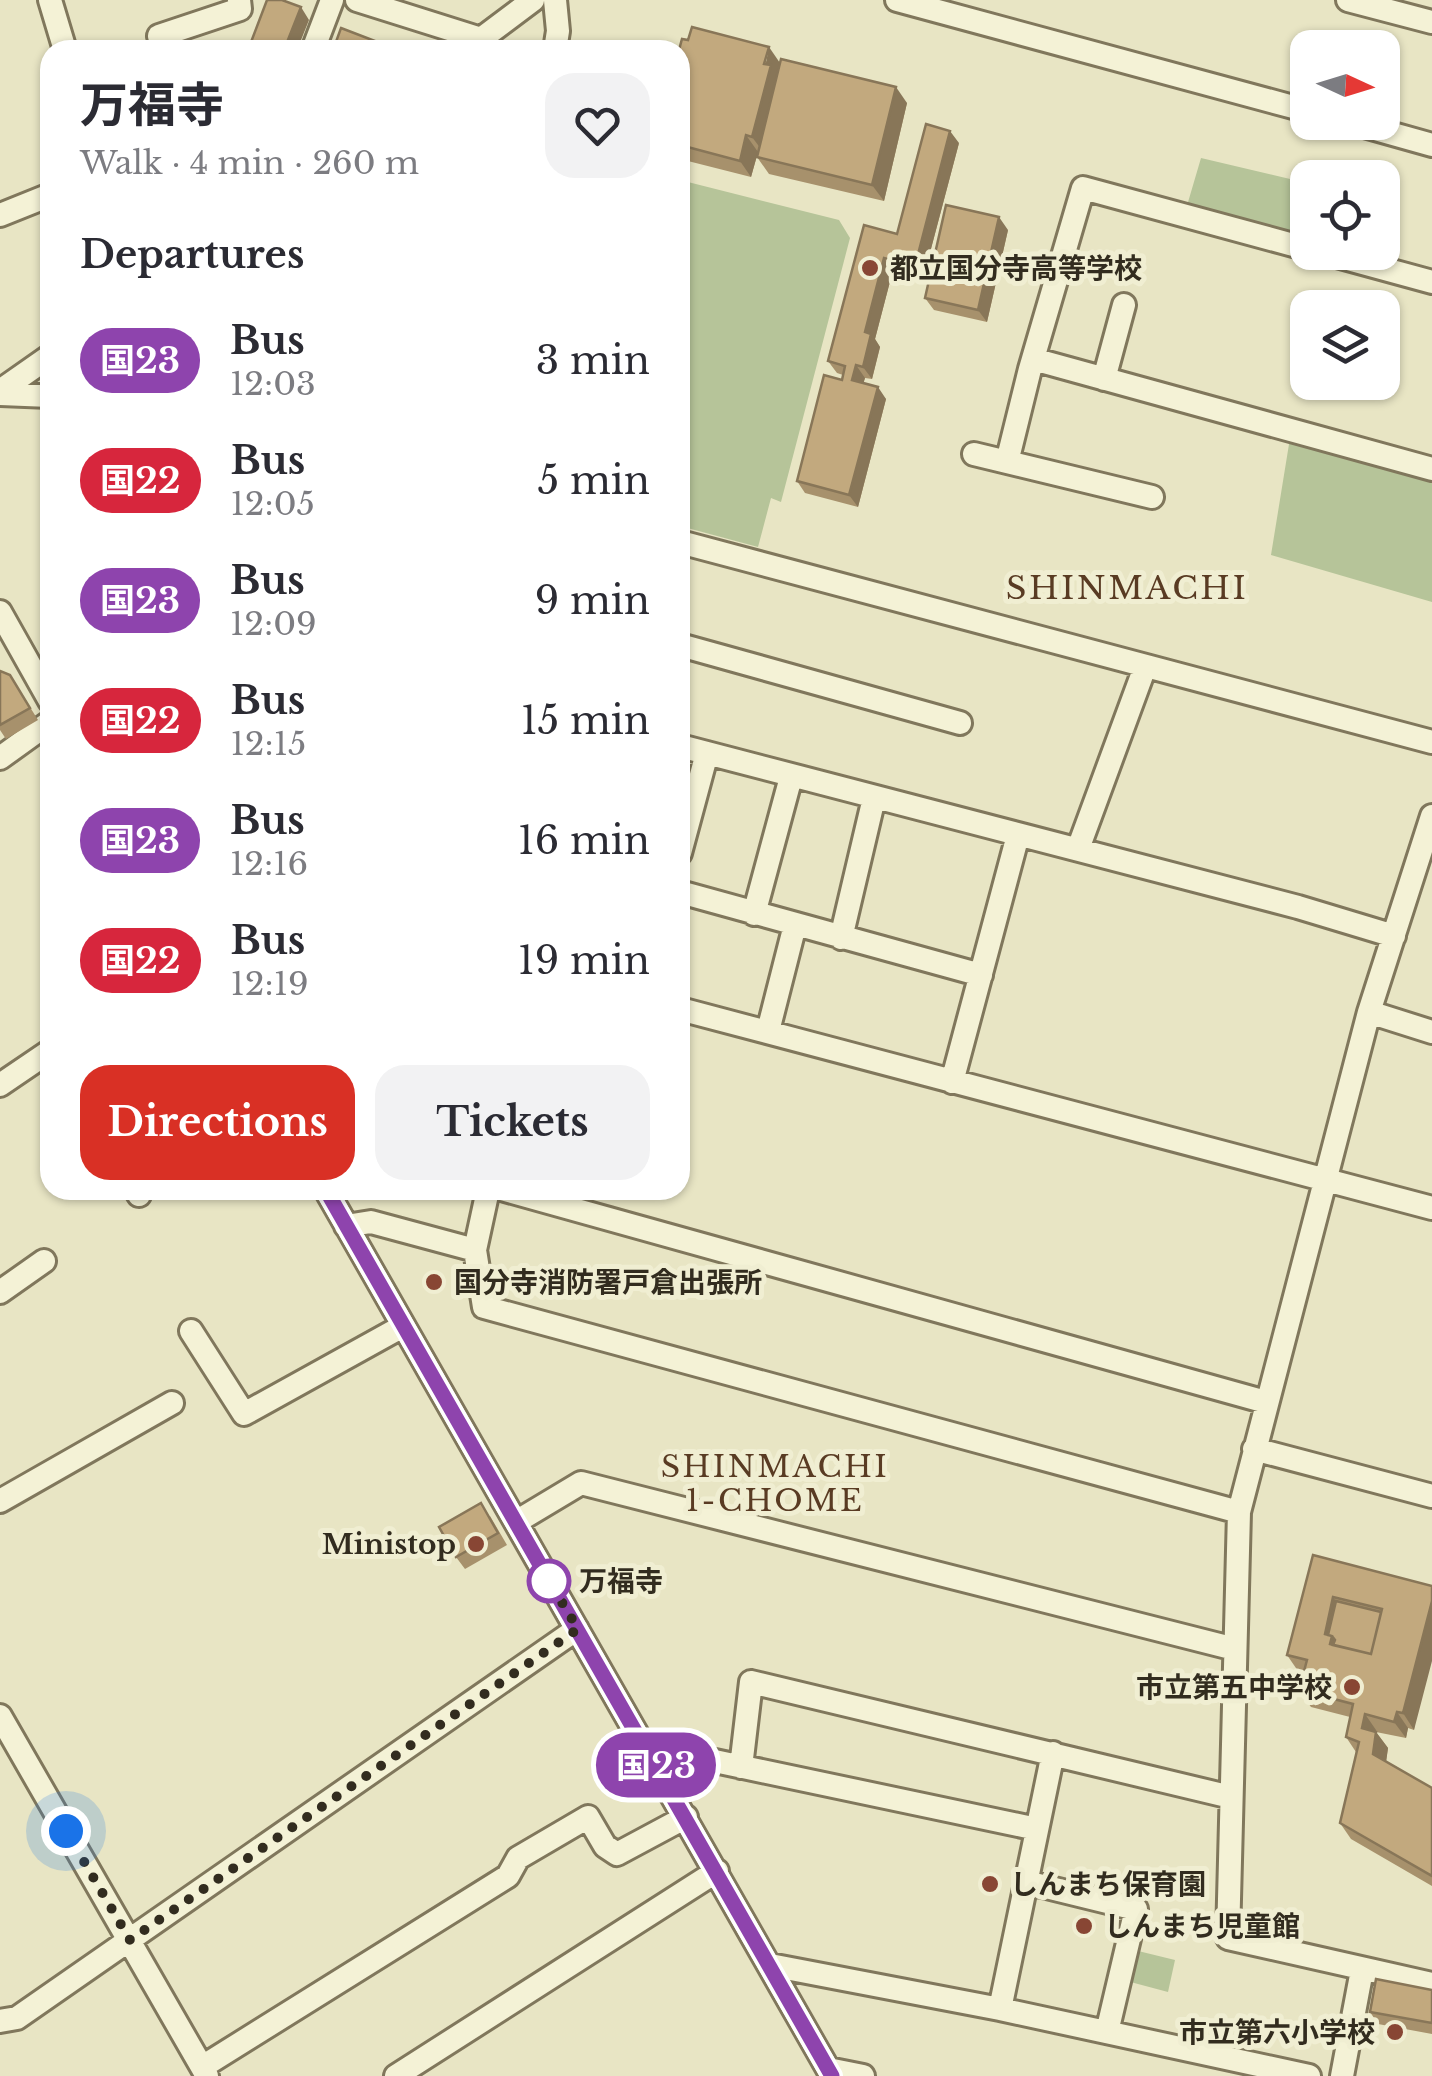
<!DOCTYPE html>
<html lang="en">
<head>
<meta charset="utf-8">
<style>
	:root { --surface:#fff; --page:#f2f2f3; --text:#2b2b33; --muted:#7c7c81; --accent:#d93025 }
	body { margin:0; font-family:"Libre Baskerville","Noto Sans JP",serif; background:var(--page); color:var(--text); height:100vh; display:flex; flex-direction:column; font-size:38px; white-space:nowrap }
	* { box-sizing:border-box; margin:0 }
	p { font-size:32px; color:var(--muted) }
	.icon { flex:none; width:55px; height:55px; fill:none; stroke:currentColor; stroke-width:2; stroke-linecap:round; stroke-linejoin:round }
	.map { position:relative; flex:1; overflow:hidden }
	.sheet { position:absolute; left:40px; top:40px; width:650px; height:1160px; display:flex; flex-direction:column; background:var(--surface); border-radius:30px; box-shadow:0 2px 8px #0004 }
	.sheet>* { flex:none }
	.badge { padding:0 20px; border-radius:32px; font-size:35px; line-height:65px }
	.needle { width:65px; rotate:94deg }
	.tools { position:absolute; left:1290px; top:30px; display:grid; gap:20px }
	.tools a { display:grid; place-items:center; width:110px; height:110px; border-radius:20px; background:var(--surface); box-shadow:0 2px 8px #0004; font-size:50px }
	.you { position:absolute; width:50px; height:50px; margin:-25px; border:8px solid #fff; border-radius:50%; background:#1a73e8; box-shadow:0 0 0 15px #1a73e833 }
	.map>.badge { position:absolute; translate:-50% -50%; box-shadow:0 0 0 5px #fff }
	h2 { padding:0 40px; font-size:38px; line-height:90px }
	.round { display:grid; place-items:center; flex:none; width:105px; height:105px; border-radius:30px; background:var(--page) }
	.overview { display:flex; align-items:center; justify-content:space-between; height:170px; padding:0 40px }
	h1 { font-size:48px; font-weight:700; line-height:75px }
	.cta { display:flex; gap:20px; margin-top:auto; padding:20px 40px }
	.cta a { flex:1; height:115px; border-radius:30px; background:var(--accent); color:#fff; font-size:40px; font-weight:700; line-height:115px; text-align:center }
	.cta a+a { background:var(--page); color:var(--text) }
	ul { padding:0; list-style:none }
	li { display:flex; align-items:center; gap:30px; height:120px; padding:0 40px }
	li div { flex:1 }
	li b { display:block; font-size:38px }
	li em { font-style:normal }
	li .badge { min-width:110px; font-weight:700; text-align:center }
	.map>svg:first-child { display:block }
</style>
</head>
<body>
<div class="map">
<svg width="1432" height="2076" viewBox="0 0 1432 2076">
	<rect width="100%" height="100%" fill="#e8e5c4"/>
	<path fill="#b6c499" d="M 1201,158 L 1307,183 L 1307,238 L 1186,209 Z
		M 680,180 L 839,220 L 850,238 L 781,502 L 771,498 L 758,547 L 680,526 Z
		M 1290,438 L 1432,472 L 1432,602 L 1271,555 Z
		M 1130,1949 L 1175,1960 L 1168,1992 L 1123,1980 Z"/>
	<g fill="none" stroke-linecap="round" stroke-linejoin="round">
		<defs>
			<path id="minor" d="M 50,0 L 65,50
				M 357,0 L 481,39
				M 555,0 L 558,31 L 555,50
				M 897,0 L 1308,111
				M 1348,0 L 1432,22
				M 469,48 L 533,0
				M 163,50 L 159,36 L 240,9 L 239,0
				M 313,50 L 332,0
				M 1350,122 L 1432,145
				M 0,215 L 50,195
				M 1322,252 L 1432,282
				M 1033,359 L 1432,469
				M 1104,379 L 1124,305
				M 0,391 L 50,356
				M 0,394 L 50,396
				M 974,454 L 1152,497
				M 1007,462 L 1030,369 L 1083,188 L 1308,249
				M 680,542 L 1432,742
				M 0,612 L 50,701
				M 680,645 L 960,723
				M 680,746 L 1298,907 L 1394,936
				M 0,758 L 50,722
				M 1432,816 L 1369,1012 L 1239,1512 L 1228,1938 L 1432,1984
				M 1078,849 L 1145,667
				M 680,853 L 707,753
				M 680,892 L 981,975
				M 754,914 L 791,777
				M 841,938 L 874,798
				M 680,1009 L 1432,1208
				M 1369,1012 L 1432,1032
				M 768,1031 L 795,925
				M 952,1082 L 1018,835
				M 0,1085 L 50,1051
				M 136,1190 L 139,1195
				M 326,1190 L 832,2076
				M 505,1190 L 1266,1402
				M 346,1226 L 371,1222 L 475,1250 L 488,1190
				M 475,1250 L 484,1307 L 1239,1512
				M 0,1292 L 44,1261
				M 191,1331 L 244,1414 L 403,1326
				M 1254,1449 L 1432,1496
				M 0,1501 L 172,1403
				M 516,1522 L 581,1483 L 1235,1649
				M 0,1716 L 207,2076
				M 648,1752 L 672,1752 L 1037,1829
				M 741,1767 L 751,1682 L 1231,1797
				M 1026,1882 L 1136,1909 L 1107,2032
				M 770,1965 L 1000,2009 L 1309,2076
				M 1000,2009 L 1053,1753
				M 0,2021 L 17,2018 L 577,1629
				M 202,2067 L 508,1876 L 518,1858 L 588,1817 L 605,1846 L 617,1854 L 686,1817
				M 828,2069 L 863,2076
				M 396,2076 L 717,1871
				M 1342,2076 L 1362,1970"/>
		</defs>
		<use href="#minor" stroke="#80775c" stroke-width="28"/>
		<use href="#minor" stroke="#f4f2d6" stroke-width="22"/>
	</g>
	<path fill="#a7916c" d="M 680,50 L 780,63 L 907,103 L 884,201 L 769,174 L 757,157 L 758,152 L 751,177 L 680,159 Z
		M 959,143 L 923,279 L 893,270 L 875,339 L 880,347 L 872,379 L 865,378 L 863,383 L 886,399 L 858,507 L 805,493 L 797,481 L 843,375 L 837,373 L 828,361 L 897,234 Z
		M 1008,230 L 987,322 L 934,310 L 925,298 Z
		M 0,671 L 10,675 L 38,720 L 6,739 L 0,730 Z
		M 490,1516 L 507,1545 L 465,1569 L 456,1557 Z
		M 1313,1555 L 1432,1586 L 1414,1730 L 1408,1728 L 1406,1738 L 1376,1732 L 1388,1748 L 1386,1761 L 1432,1788 L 1432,1886 L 1351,1839 L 1340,1823 L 1356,1752 L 1346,1737 L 1350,1717 L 1311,1707 L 1299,1690 L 1304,1673 L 1298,1671 L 1287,1655 Z
		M 1432,1990 L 1432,2034 L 1378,2024 L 1370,2012 Z"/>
	<path fill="#887658" d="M 301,7 L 309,20 L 297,50 L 284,50 Z
		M 375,41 L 381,49 L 381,50 L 372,50 Z
		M 769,47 L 780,63 L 764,153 L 752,137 Z
		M 896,87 L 907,103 L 884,201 L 872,185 Z
		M 950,131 L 959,143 L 923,279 L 915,266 Z
		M 746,135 L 758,152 L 751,177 L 740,161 Z
		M 999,217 L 1008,230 L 987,322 L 978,310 Z
		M 884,258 L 893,270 L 875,339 L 880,347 L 872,379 L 863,367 L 865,332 Z
		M 856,365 L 865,378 L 861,392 L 852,380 Z
		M 878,387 L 886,399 L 858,507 L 849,495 Z
		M 1333,1597 L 1345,1614 L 1342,1650 L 1330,1644 L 1325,1634 Z
		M 1432,1601 L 1432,1661 L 1414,1730 L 1403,1713 Z
		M 1397,1712 L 1408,1728 L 1406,1738 L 1394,1722 Z
		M 1365,1714 L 1376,1730 L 1373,1744 L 1362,1728 Z
		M 1376,1732 L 1388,1748 L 1385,1770 L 1373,1754 Z"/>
	<path fill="#c2a97e" stroke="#887658" stroke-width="2.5" fill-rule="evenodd" d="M 267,0 L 282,0 L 301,7 L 284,50 L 248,50 Z
		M 692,27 L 769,47 L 764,64 L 771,65 L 752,137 L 746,135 L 740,161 L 680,145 L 679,50 L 682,39 L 688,40 Z
		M 341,28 L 375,41 L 372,50 L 333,50 Z
		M 781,59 L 896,87 L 872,185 L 757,157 Z
		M 926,124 L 950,131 L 915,266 L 884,258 L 865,332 L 871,334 L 863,367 L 856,365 L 852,380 L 878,387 L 849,495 L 797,481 L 824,375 L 842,380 L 845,366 L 828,361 L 864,225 L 897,234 Z
		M 946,205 L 999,217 L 978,310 L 925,298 Z
		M 0,671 L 10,675 L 30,708 L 0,725 Z
		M 481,1503 L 498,1533 L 456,1557 L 439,1527 Z
		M 1313,1555 L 1432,1586 L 1432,1601 L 1403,1713 L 1397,1712 L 1394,1722 L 1365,1714 L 1362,1728 L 1376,1732 L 1373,1754 L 1432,1788 L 1432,1876 L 1340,1823 L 1359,1742 L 1346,1737 L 1353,1704 L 1299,1690 L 1307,1660 L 1287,1655 ZM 1333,1597 L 1382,1609 L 1371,1654 L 1330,1644 L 1332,1636 L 1325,1634 Z
		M 1336,1601 L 1381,1612 L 1371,1654 L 1333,1645 L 1335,1640 L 1332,1636 L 1328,1635 Z
		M 1376,1979 L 1432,1990 L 1432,2023 L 1370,2012 Z"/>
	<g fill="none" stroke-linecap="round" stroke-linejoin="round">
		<defs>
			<path id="line" d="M 326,1190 L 832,2076"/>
		</defs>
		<use href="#line" stroke="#fff" stroke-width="22"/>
		<use href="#line" stroke="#8e44ad" stroke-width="15"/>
		<path stroke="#322c1f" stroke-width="10" stroke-dasharray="0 18" d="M 66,1831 L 130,1940 L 578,1629 L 546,1576 L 549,1581"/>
	</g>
	<g fill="#884634" stroke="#f0eed2" stroke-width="4">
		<circle cx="870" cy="268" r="10"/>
		<circle cx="434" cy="1282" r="10"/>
		<circle cx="476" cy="1544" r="10"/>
		<circle cx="1352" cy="1687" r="10"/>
		<circle cx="990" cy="1884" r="10"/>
		<circle cx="1084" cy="1926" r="10"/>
		<circle cx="1395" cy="2032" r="10"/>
	</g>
	<circle fill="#fff" stroke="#8e44ad" stroke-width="5" cx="549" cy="1581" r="20"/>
	<g text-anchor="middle" stroke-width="10" stroke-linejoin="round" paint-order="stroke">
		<g font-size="28" font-weight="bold" fill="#322c1f" stroke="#f0eed2" text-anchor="start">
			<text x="890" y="278">都立国分寺高等学校</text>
			<text x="454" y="1292">国分寺消防署戸倉出張所</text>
			<text x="456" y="1554" text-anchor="end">Ministop</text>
			<text x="1332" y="1697" text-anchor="end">市立第五中学校</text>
			<text x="1010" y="1894">しんまち保育園</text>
			<text x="1104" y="1936">しんまち児童館</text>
			<text x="1375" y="2042" text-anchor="end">市立第六小学校</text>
		</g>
		<g font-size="28" font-weight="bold" fill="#322c1f" stroke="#f0eed2" text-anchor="start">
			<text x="579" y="1591">万福寺</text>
		</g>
		<g font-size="30" letter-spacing="2.5" fill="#593b23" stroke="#f0eed2">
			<text x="775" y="1477">SHINMACHI<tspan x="775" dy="34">1-CHOME</tspan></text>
		</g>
		<g font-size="32" letter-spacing="2.5" fill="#593b23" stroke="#f0eed2">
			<text x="1127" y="599">SHINMACHI</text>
		</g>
	</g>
</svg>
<div class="tools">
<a><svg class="needle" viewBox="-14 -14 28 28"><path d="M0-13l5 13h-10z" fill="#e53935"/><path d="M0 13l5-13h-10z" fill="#7c7c81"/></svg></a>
<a><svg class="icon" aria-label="locate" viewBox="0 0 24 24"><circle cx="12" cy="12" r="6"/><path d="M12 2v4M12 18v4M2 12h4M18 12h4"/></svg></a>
<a><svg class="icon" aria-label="layers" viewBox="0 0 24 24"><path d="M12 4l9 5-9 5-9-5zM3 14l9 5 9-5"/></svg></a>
</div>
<div class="you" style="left:66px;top:1831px"></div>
<b class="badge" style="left:656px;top:1765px;background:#8e44ad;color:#fff">国23</b>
<section class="sheet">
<div class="overview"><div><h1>万福寺</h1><p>Walk · 4 min · 260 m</p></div><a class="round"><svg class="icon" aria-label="heart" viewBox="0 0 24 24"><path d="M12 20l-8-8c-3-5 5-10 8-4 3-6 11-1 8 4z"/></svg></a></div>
<h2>Departures</h2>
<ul>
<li><span class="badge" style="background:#8e44ad;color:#fff">国23</span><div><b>Bus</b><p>12:03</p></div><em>3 min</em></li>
<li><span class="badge" style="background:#d7263d;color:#fff">国22</span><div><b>Bus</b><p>12:05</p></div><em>5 min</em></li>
<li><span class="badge" style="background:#8e44ad;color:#fff">国23</span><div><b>Bus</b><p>12:09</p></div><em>9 min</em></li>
<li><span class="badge" style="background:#d7263d;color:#fff">国22</span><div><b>Bus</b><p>12:15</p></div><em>15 min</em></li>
<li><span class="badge" style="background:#8e44ad;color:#fff">国23</span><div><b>Bus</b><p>12:16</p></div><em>16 min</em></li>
<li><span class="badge" style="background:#d7263d;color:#fff">国22</span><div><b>Bus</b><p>12:19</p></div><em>19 min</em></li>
</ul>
<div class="cta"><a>Directions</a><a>Tickets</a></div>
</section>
</div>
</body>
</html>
